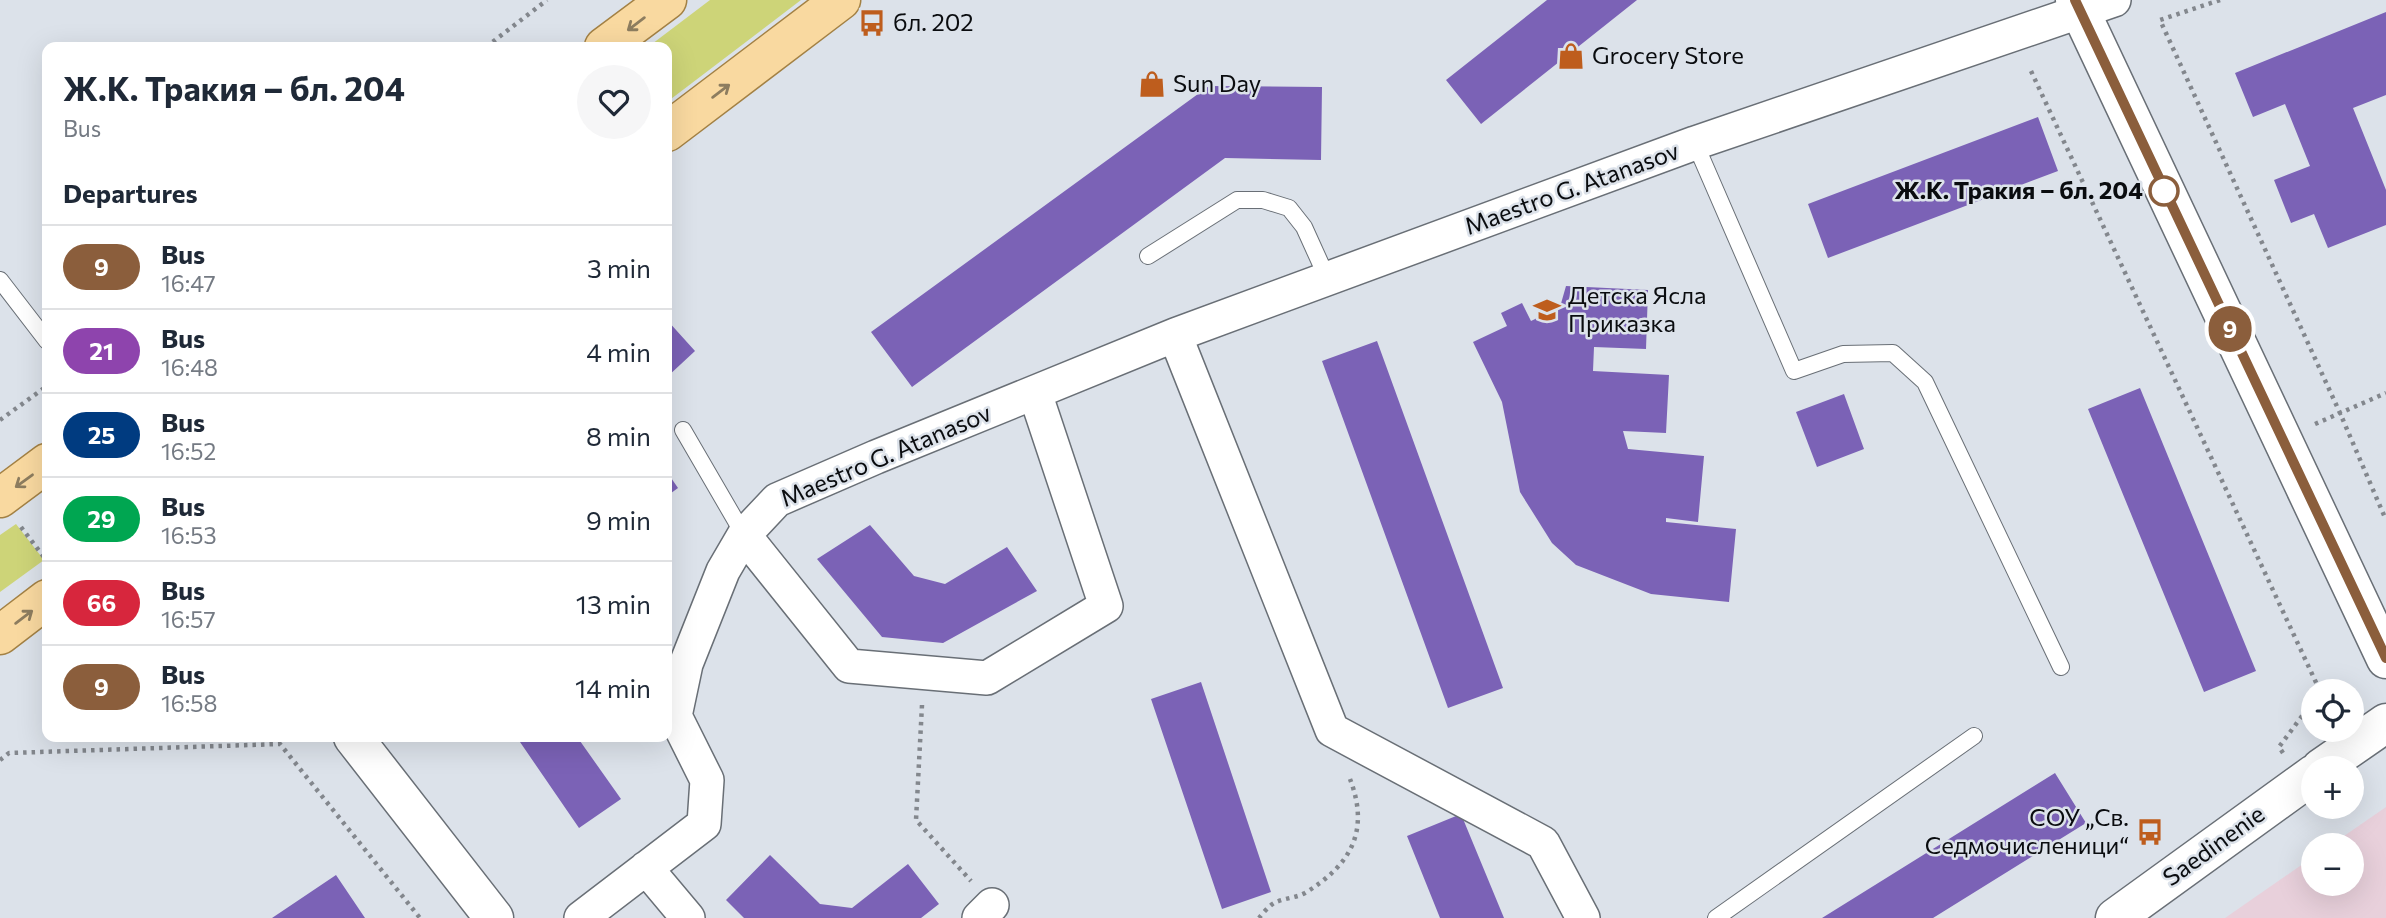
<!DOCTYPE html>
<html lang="en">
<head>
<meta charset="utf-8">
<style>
	:root { --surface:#fff; --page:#f6f6f7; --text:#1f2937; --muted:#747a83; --line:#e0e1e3 }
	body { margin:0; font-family:Commissioner,sans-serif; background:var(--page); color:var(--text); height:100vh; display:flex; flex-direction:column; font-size:26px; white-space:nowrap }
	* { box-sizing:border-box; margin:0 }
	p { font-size:23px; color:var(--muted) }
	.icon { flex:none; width:38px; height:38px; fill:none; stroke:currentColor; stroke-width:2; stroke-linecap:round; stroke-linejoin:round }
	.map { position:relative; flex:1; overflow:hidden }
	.sheet { position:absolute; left:42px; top:42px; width:630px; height:700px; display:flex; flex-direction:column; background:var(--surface); border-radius:14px; box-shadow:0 7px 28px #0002 }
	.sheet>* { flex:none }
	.badge { padding:0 14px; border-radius:23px; font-size:24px; line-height:46px }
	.buttons { position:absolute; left:2301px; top:679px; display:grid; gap:14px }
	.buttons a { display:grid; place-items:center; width:63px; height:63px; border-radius:50%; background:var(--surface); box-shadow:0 7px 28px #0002; font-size:35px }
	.map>.badge { position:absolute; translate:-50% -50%; box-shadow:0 0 0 4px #fff }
	h2 { padding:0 21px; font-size:26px; line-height:63px }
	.round { display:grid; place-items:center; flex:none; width:74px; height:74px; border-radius:37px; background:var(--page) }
	.summary { display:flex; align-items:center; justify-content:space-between; height:119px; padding:0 21px }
	h1 { font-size:33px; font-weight:700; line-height:52px }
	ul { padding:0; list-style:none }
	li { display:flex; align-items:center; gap:21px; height:84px; padding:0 21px; border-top:2px solid var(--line) }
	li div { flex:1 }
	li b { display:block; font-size:26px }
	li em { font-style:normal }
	li .badge { min-width:77px; font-weight:700; text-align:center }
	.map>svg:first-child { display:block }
</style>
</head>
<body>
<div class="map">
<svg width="2386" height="918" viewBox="0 0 2386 918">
	<rect width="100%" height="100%" fill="#dce2ea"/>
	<path fill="#e8d0db" d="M 2386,807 L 2386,918 L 2225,918 L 2313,857 L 2314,884 L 2352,884 L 2352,845 L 2331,845 Z"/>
	<path fill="#cdd478" d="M 710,0 L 801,0 L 667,102 L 667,47 L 648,47 Z
		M 16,524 L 44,560 L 0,592 L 0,535 Z"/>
	<path fill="#7b62b6" d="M 1547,0 L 1637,0 L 1481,124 L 1446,80 Z
		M 2386,12 L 2386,95 L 2353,108 L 2386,190 L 2386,225 L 2328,248 L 2314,214 L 2291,223 L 2274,180 L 2310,166 L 2285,104 L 2253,117 L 2235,73 Z
		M 1209,86 L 1322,87 L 1321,160 L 1225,158 L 912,387 L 871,332 Z
		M 2038,117 L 2058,171 L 1828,258 L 1808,204 Z
		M 1566,286 L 1648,290 L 1646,349 L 1594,347 L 1593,371 L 1669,375 L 1666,433 L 1623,431 L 1628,449 L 1704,456 L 1698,522 L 1666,518 L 1666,522 L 1736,529 L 1729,602 L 1651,594 L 1576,565 L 1552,543 L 1520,492 L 1502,402 L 1473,342 L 1507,326 L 1501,313 L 1522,303 L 1531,321 L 1560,307 Z
		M 667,320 L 695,351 L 667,377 Z
		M 1377,341 L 1503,688 L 1448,708 L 1322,361 Z
		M 2140,388 L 2256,671 L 2204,692 L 2088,409 Z
		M 1844,394 L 1864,449 L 1817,467 L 1796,412 Z
		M 667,472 L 678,488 L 667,496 Z
		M 870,525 L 914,576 L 945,584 L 1007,547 L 1037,591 L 943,643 L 882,637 L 817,559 Z
		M 1201,682 L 1271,892 L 1222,909 L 1151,699 Z
		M 520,737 L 581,737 L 580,741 L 621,799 L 579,828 L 520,742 Z
		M 2055,773 L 2086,823 L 1933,918 L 1822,918 Z
		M 1461,814 L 1504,918 L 1440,918 L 1407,836 Z
		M 770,855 L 820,904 L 852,908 L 908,864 L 939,904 L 921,918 L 744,918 L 726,900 Z
		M 336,875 L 365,918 L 272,918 Z"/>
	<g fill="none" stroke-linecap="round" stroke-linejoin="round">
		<defs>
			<path id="service" d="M 1695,143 L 1794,371 L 1843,354 L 1893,353 L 1925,382 L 2061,667
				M 1148,256 L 1237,200 L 1263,200 L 1289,208 L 1304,227 L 1328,280
				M 0,280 L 47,341
				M 683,430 L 744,535
				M 1716,918 L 1974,736"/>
			<path id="minor" d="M 1175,335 L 1332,730 L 1543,843 L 1583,918
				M 744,535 L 849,666 L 987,678 L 1106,606 L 1035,393
				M 646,868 L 688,918
				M 581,918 L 704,824 L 707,780 L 675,716 L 686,664 L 723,571 L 744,535 L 777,500 L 876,457 L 1175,335 L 1695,143 L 2114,0
				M 979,918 L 992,905"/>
			<path id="tertiary" d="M 2075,0 L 2386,659
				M 353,737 L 494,918
				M 2321,768 L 2386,723
				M 2115,918 L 2314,774"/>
			<path id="primary" d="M 604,47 L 667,0
				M 667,132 L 841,0
				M 0,498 L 47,463
				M 0,635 L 47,599"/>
		</defs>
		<use href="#service" stroke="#696f76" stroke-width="18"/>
		<use href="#minor" stroke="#696f76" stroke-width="36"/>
		<use href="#tertiary" stroke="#696f76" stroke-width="41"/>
		<use href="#primary" stroke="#a38144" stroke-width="41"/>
		<path stroke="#83878d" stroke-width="4.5" stroke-dasharray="3.5 5" stroke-linecap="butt" d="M 2220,0 L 2160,20 L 2340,413 L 2386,520
			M 486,47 L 547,0
			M 2031,71 L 2320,691
			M 0,420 L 47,386
			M 2315,424 L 2386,393
			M 21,527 L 47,561
			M 922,705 L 916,820 L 971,881
			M 2283,753 L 2279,747 L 2314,700
			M 0,760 L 9,753 L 280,744 L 420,918
			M 1259,918 C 1263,913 1269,906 1274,903 C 1284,898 1296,898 1305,893 C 1351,865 1370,831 1350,779"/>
		<use href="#service" stroke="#fff" stroke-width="16"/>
		<use href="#minor" stroke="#fff" stroke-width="33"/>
		<use href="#tertiary" stroke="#fff" stroke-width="38"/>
		<use href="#primary" stroke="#f9d9a0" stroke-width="38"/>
	</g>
	<defs><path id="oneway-shaft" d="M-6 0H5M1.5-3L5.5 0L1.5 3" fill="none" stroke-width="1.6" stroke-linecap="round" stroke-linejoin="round" transform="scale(1.75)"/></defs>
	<g stroke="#8d7d5f">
		<use href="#oneway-shaft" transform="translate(636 24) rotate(143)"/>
		<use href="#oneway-shaft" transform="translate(721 91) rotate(-37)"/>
		<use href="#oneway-shaft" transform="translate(24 481) rotate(144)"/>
		<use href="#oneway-shaft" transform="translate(24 617) rotate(-37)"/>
	</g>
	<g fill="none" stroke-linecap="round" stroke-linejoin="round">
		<defs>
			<path id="line" d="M 2075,0 L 2386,658"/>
		</defs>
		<use href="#line" stroke="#fff" stroke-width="16"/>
		<use href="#line" stroke="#8b5e3c" stroke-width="10"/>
	</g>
	<defs>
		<symbol id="bus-bare" viewBox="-9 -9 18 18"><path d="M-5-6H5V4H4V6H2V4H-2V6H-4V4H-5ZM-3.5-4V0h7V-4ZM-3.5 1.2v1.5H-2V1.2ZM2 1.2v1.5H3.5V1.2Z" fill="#be5d1d" stroke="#dce2ea" stroke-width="2.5" paint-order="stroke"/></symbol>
		<symbol id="shop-bare" viewBox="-9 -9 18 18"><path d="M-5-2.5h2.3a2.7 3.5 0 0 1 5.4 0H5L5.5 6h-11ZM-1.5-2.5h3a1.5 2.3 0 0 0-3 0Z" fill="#be5d1d" stroke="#dce2ea" stroke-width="2.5" paint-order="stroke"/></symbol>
		<symbol id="school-bare" viewBox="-9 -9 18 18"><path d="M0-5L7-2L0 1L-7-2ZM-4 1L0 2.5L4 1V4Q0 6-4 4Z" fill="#be5d1d" stroke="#dce2ea" stroke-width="2.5" paint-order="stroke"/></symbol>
	</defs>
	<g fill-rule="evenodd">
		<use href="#bus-bare" x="853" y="4" width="38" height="38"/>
		<use href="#shop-bare" x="1552" y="37" width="38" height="38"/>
		<use href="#shop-bare" x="1133" y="65" width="38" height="38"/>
		<use href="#school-bare" x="1528" y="291" width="38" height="38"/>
		<use href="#bus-bare" x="2131" y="813" width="38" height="38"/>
	</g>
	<circle fill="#fff" stroke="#8b5e3c" stroke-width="3.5" cx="2164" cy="191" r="14"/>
	<g text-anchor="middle" stroke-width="5" stroke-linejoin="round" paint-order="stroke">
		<g font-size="24" fill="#0a0c0f" stroke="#dce2ea" text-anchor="start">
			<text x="893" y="31">бл. 202</text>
			<text x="1592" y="64">Grocery Store</text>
			<text x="1173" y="92">Sun Day</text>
			<text x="1568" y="304">Детска Ясла<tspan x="1568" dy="28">Приказка</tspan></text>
			<text x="2129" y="826" text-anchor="end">СОУ „Св.<tspan x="2129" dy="28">Седмочисленици“</tspan></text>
		</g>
		<g font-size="24" fill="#0a0c0f" stroke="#dce2ea">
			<text transform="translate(1572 189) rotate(-20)" y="8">Maestro G. Atanasov</text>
			<text transform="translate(886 456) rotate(-23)" y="8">Maestro G. Atanasov</text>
			<text transform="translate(2214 846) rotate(-36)" y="8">Saedinenie</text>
		</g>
		<g font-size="24" font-weight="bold" fill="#0a0c0f" stroke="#dce2ea" text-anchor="end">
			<text x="2143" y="199">Ж.К. Тракия – бл. 204</text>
		</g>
	</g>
</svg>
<div class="buttons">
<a><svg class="icon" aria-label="locate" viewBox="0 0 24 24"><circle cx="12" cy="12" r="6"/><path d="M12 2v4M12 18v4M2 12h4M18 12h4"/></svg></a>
<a>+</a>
<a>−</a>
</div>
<b class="badge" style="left:2230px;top:329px;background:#8b5e3c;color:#fff">9</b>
<section class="sheet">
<div class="summary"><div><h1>Ж.К. Тракия – бл. 204</h1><p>Bus</p></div><a class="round"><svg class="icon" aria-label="heart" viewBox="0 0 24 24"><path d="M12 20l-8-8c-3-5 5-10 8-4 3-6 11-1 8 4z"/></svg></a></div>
<h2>Departures</h2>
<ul>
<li><span class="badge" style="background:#8b5e3c;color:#fff">9</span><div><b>Bus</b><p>16:47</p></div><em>3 min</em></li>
<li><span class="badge" style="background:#8e44ad;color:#fff">21</span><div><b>Bus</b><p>16:48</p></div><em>4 min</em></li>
<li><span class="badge" style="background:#003b80;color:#fff">25</span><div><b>Bus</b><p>16:52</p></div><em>8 min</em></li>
<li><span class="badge" style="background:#00a651;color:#fff">29</span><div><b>Bus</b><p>16:53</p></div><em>9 min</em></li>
<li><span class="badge" style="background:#d7263d;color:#fff">66</span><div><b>Bus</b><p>16:57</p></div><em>13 min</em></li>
<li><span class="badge" style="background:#8b5e3c;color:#fff">9</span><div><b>Bus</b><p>16:58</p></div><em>14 min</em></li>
</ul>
</section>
</div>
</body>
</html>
